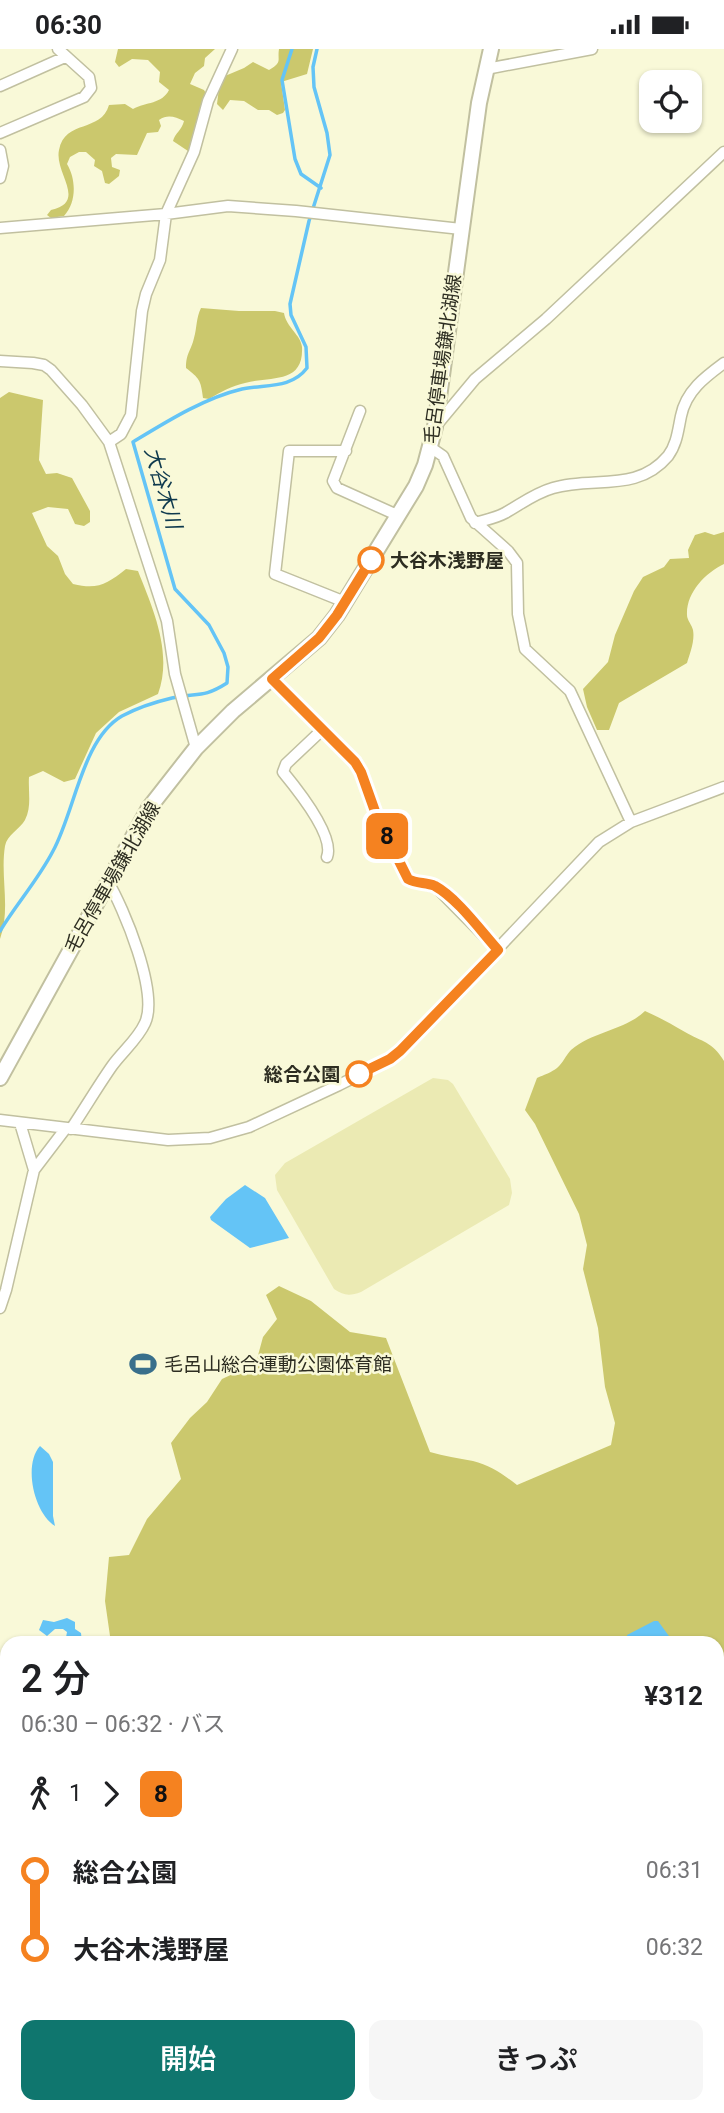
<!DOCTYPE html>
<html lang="ja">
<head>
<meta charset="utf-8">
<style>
	:root { --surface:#fff; --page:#f6f6f6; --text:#202124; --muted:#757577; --accent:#0f766e }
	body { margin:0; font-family:Roboto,"Noto Sans JP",sans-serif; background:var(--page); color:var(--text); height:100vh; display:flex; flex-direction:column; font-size:26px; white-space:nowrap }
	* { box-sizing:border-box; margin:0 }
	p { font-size:23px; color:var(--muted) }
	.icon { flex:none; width:38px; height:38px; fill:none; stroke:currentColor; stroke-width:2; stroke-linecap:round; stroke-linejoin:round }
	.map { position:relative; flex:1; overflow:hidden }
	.panel { position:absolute; left:0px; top:1587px; width:724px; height:478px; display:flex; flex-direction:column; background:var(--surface); border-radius:21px 21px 0 0; box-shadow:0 2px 5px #0004 }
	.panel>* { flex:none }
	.badge { padding:0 14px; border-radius:10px; font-size:24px; line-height:46px }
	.controls { position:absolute; left:639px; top:21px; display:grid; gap:14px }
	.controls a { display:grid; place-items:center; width:63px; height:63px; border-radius:14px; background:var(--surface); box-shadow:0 2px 5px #0004; font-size:35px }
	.map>.badge { position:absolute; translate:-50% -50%; box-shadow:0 0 0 4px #fff }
	.legs { display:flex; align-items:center; gap:10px; height:77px; padding:0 21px; font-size:23px }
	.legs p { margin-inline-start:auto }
	.head { display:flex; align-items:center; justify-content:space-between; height:119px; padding:0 21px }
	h1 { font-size:38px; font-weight:600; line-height:52px }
	.primary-button { display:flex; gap:14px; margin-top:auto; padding:14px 21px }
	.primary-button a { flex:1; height:80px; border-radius:14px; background:var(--accent); color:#fff; font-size:28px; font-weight:600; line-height:80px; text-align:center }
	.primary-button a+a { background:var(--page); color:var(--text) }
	ul { padding:0 21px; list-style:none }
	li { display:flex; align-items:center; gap:24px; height:77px; font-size:26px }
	li i { display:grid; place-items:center; width:10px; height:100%; margin:0 9px; background:currentColor }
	li i::after { content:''; width:18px; height:18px; margin:-9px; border:5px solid; border-radius:50%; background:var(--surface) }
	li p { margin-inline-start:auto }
	li:first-child i { background:linear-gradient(#0000 50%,currentColor 0) }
	li:last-child i { background:linear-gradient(currentColor 50%,#0000 0) }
	.status { display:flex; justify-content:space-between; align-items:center; height:49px; padding:0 35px; background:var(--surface); direction:ltr }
	.status svg { height:19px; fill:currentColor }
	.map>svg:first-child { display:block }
</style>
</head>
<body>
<div class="status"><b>06:30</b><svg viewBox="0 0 49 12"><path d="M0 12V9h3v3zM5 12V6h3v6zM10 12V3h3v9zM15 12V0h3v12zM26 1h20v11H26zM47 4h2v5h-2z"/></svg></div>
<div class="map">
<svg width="724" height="2064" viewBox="0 0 724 2064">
	<rect width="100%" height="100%" fill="#f9f9d8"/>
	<path fill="#ebeab3" d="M 433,1029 L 448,1031 L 453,1035 L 510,1130 L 512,1144 L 509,1156 L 361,1243 C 350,1247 344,1247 334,1240 L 277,1141 L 275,1126 L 285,1114 Z
		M 724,1609 L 724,2064 L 0,2064 L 0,1924 L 7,1918 L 7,2058 L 718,2058 L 718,1613 Z
		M 6,1743 L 7,1743 L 7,1858 L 0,1856 L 0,1771 Z"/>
	<path fill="#cbc86d" d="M 118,0 L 215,0 L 205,9 L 204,17 L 195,24 L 190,35 L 204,41 L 207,46 C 195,62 198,84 188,102 L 173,92 C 175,84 182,81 184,72 C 175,68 168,65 159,71 L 161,77 L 158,83 L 147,84 L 137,106 L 116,105 L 111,109 L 112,118 L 120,121 L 119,127 L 109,135 L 105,134 L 102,122 L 94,117 L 95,111 L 86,103 L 79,103 L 70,108 L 67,115 C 76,130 77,153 64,167 L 51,169 L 47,166 L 51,161 C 88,153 54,124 59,101 C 65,70 101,84 109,56 L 125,55 L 133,60 C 146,53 162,55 169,41 L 159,33 L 160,23 L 148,11 L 132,10 L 119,18 L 115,13 Z
		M 279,0 L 313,0 L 307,25 L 281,33 L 285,61 L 283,64 L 277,66 L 269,61 L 258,61 L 244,52 L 230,51 L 223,61 L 217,55 L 219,39 L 225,27 L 244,19 L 253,13 L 269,21 C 283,13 277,12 279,0 Z
		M 201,259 L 239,262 L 275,262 L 284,264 C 286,278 301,286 302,298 C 304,336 270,327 245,334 C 232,337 220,343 209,350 L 203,349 C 201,331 199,329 186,319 C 186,304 191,302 194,289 C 197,279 196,269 201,259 Z
		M 9,343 L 43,351 L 39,411 L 46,425 L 57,424 L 72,429 L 90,462 L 90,473 L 84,477 L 75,475 L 68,460 L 48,458 L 32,464 L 47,497 L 58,507 L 65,525 L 73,535 C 98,541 107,535 126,520 L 138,522 C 153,560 173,604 158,645 L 119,663 L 96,684 L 75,730 L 64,733 L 43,722 L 29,728 C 28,743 32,757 25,771 C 20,780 7,786 5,797 C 0,828 11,859 0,890 L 0,349 Z
		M 705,483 L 714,486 L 724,483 L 724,515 C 705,524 686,544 687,566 C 687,571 692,576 693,581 C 695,592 690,604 687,614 L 619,654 L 609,681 L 597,681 L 587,658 L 583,640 L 608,613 L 615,586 L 634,542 L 643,528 L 664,518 L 670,510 L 689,509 L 688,501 L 695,486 Z
		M 645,962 C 659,968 671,975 685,983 C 702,993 712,992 724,1012 L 724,1669 C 721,1681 722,1692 718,1704 L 718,1594 L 111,1594 L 105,1552 L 109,1508 L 129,1506 L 147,1470 L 181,1430 L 171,1394 L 190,1369 L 207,1353 L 222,1330 L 248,1318 L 257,1310 L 263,1288 L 277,1270 L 266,1246 L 279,1237 L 311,1252 L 350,1283 L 386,1289 L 430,1403 C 444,1407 458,1409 473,1412 C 490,1416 504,1426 517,1436 L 611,1396 L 615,1374 L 605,1338 L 598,1279 L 583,1220 L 587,1196 L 579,1165 L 535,1075 L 525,1061 L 537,1029 C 544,1026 552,1023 557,1019 C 563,1014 566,1006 571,1001 C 593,982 624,982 645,962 Z
		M 718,1706 L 724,1724 L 724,1955 L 718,1951 Z
		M 7,2024 L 7,2058 L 83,2058 L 83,2064 L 2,2064 L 0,2029 Z"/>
	<path fill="#64c4f6" d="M 245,1136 L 265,1149 L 289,1189 L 250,1199 L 211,1171 L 210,1168 L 226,1150 Z
		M 40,1397 L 49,1405 L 53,1413 L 53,1467 L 55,1477 C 34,1464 23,1416 40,1397 Z
		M 67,1569 L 75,1573 L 75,1580 L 81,1584 L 82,1594 L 65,1594 L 67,1583 L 63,1580 L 55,1580 L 47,1587 L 39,1581 L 43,1571 L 54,1573 Z
		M 654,1572 L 658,1572 L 674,1594 L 628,1594 L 627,1586 Z
		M 724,1787 L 724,1871 L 718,1861 L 718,1788 Z"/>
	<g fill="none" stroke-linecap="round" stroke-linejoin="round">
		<path stroke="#64c4f6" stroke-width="3.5" d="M 292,0 L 282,31 L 295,110 L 301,125 L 321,139
			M 0,882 C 17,854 38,831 53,802 C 75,762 82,690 122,667 C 137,659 155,653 172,649 C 197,643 202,650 227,634 L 228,618 L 224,604 L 209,576 L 175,540 L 133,393 C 166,373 204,349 242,340 C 266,335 291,340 307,319 L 306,298 L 291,266 L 290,255 L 309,172 L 330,106 L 327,84 L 314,38 L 313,18 L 317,0"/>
		<defs>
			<path id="street" d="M 486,20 L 592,0
				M 0,37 L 65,8
				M 0,84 L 84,48 L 91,39 L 89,28 L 58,0
				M 0,101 L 3,117 L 0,129
				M 0,179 L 166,165 L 228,157 L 296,162 L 461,180
				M 0,312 L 33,314 L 44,316 L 51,321 L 82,356 L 109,393 L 167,572 L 175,625 L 196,699
				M 360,362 L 333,432 L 337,439 L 397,466
				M 435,378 L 475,330 L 546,270 L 724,103
				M 109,393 L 121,385 L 131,366 L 142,262 L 146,245 L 160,211 L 166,165 L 194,103 L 208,52 L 232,0
				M 430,398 L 443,407 L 471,469 L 508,502 L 517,514 L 518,565 L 525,600 L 570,642 L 631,773
				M 475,474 C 485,471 496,469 505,464 C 521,455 535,444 553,439 C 594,427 637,444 668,407 C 677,395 678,381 681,367 C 686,342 705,328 724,314
				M 345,553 L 275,525 L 289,402 L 346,402
				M 272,630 L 355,713 L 361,723 L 377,768 L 408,830 C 418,836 428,833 438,840 L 498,901
				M 322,681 L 286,715 L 283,723 C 297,740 335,787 327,808
				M 0,1071 L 168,1091 L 210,1089 L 249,1078 L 339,1036 L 391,1010 L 411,991 L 599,793 L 631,773 L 724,738
				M 20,1074 L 34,1121
				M 71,1080 C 85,1059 98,1037 112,1017 C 122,1003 138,990 145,974 C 159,944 124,859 107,831
				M 0,1259 L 6,1241 L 34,1121 L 66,1079
				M 210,2058 L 213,2064
				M 53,2064 L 53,2058"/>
			<path id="secondary" d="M 0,1029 L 149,759 L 196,699 L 233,662 L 319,589 L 337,566 L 416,437 L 425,416 L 435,378 L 479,54 L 491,0"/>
		</defs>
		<use href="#street" stroke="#c1c0a0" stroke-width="13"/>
		<use href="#secondary" stroke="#c1c0a0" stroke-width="18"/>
		<use href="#street" stroke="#fff" stroke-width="10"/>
		<use href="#secondary" stroke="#fff" stroke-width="14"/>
	</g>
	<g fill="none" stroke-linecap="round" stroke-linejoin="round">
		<defs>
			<path id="line-1" d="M 359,1025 L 390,1010 L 400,1002 L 498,901 C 481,882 457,849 435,837 C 426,833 417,835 408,830 L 377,768 L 361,723 L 355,713 L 272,630 L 319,589 L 337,566 L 371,511"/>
		</defs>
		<use href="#line-1" stroke="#fff" stroke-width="16"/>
		<use href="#line-1" stroke="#f58220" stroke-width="10"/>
	</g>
	<defs>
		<symbol id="stadium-bare" viewBox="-9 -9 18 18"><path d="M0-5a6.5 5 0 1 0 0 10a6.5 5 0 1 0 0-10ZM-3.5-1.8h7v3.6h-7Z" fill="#396f8b" stroke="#f9f9d8" stroke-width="2.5" paint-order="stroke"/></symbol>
	</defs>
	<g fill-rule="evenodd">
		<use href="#stadium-bare" x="124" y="1296" width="38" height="38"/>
	</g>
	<g fill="#fff" stroke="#f58220" stroke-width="3.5">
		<circle cx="371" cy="511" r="12"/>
		<circle cx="359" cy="1025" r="12"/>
	</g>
	<g text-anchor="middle" stroke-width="5" stroke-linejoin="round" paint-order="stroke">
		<g font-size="19" fill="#2d2d21" stroke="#f9f9d8">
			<text transform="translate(442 310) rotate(-82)" y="7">毛呂停車場鎌北湖線</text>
			<text transform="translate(112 828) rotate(-60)" y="7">毛呂停車場鎌北湖線</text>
		</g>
		<g font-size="19" font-weight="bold" fill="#2d2d21" stroke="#f9f9d8" text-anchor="start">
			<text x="390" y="518">大谷木浅野屋</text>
			<text x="340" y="1032" text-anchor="end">総合公園</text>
		</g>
		<g font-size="19" fill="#2d2d21" stroke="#f9f9d8" text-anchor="start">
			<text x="164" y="1322">毛呂山総合運動公園体育館</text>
		</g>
		<g font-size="21" font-style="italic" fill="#0e394d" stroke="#f9f9d8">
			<text transform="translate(163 439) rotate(74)" y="7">大谷木川</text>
		</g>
	</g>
</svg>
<div class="controls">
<a><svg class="icon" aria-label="locate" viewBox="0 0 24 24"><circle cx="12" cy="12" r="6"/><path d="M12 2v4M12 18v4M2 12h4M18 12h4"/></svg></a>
</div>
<b class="badge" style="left:387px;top:787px;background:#f58220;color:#111">8</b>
<section class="panel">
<div class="head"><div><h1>2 分</h1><p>06:30 – 06:32 · バス</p></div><b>¥312</b></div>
<div class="legs"><svg class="icon" aria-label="walk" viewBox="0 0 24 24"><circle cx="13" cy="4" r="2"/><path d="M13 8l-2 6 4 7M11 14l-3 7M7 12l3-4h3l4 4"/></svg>1<svg class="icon" aria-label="forward" viewBox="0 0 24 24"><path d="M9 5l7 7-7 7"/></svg><b class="badge" style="background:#f58220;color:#111">8</b></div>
<ul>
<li><i style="color:#f58220"></i><b>総合公園</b><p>06:31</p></li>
<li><i style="color:#f58220"></i><b>大谷木浅野屋</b><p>06:32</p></li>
</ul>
<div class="primary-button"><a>開始</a><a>きっぷ</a></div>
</section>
</div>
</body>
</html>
